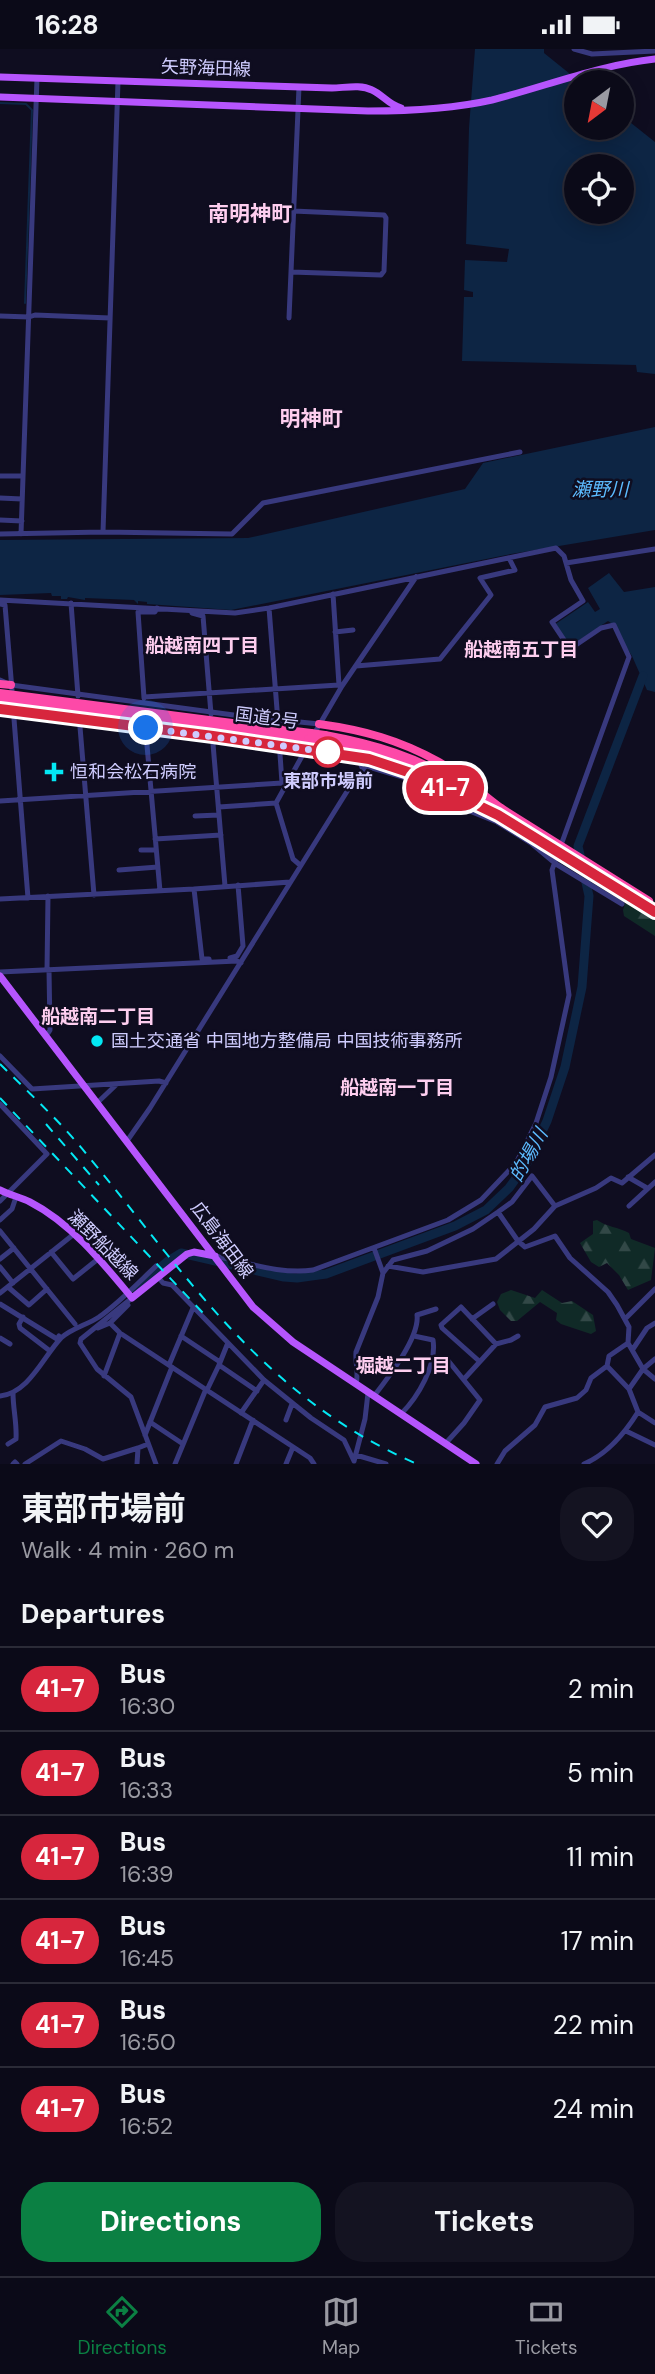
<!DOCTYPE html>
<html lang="en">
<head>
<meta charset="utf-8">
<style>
	:root { --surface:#0b0a18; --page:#141321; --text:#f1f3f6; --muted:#9a9aa2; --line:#2b2b37; --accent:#0b8043 }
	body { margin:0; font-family:"DM Sans","Noto Sans JP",sans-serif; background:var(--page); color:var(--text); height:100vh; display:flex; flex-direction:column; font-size:26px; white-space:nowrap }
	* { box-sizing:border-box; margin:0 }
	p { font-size:23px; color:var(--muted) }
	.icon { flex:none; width:38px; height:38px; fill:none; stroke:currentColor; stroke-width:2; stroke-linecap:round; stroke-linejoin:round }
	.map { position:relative; height:1415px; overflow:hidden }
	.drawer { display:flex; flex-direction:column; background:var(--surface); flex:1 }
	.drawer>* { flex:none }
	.badge { padding:0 14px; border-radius:23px; font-size:24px; line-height:46px }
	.needle { width:46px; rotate:212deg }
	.fabs { position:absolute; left:564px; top:21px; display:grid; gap:14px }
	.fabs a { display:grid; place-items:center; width:70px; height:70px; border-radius:50%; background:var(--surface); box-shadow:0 4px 18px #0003,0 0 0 2px var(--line); font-size:35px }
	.you { position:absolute; width:35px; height:35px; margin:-18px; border:5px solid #fff; border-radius:50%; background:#1a73e8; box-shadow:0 0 0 10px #1a73e833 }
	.map>.badge { position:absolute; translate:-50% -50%; box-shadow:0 0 0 4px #fff }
	h2 { padding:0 21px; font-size:26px; line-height:63px }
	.round { display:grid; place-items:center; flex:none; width:74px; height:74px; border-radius:28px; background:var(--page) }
	.overview { display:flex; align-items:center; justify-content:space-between; height:119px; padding:0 21px }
	h1 { font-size:33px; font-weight:700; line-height:52px }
	.button { display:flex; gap:14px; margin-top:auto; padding:14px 21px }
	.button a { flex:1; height:80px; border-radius:28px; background:var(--accent); color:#fff; font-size:28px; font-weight:700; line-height:80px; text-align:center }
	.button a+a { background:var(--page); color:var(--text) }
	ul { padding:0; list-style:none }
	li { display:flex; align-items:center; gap:21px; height:84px; padding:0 21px; border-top:2px solid var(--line) }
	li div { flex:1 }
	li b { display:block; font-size:26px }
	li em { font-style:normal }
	li .badge { min-width:77px; font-weight:700; text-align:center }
	.status { display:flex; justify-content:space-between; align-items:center; height:49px; padding:0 35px; background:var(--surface); direction:ltr }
	.status svg { height:19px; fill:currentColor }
	.menu { display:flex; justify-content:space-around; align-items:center; height:98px; border-top:2px solid var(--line); background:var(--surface); font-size:19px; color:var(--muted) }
	.menu a { display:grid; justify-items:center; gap:4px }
	.menu .on { color:var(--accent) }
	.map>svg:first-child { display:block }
</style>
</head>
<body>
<div class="status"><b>16:28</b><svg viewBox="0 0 49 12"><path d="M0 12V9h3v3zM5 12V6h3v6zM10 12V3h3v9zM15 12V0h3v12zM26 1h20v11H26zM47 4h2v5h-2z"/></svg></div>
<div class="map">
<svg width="655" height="1415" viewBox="0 0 655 1415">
	<defs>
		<pattern id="forest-firs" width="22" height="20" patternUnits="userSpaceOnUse" patternTransform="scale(1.75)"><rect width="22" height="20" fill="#102a27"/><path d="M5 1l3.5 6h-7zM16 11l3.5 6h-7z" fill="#324847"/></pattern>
	</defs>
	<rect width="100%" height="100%" fill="#0f0d20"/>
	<path fill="url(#forest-firs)" d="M 626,852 L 655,871 L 655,887 L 624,867 L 623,861 Z
		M 597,1171 C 607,1178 618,1178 629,1184 L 631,1190 L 655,1199 L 651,1231 L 628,1241 L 619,1226 L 607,1214 L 599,1218 L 591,1213 L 580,1194 L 593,1185 L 593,1172 Z
		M 511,1241 L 535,1249 L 542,1241 L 562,1254 L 572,1252 L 593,1266 L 596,1282 L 591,1285 L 561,1275 L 556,1271 L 557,1264 L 540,1253 L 517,1272 L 511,1272 L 500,1261 L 497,1253 L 501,1245 Z"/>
	<path fill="#0d2544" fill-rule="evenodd" d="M 475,0 L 544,0 L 544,4 L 580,33 L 576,33 L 576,79 L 621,79 L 621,66 L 655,93 L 655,325 L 637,323 L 636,316 L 462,312 L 464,248 L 473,248 L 473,243 L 464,241 L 465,211 L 507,213 L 509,200 L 466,195 L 469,79 ZM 576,117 L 621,117 L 621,163 L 576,163 Z
		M 655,378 L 655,481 L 511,505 L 231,561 L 147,555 L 147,553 L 138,552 L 138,555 L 134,551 L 85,549 L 85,551 L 68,548 L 67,550 L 61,550 L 61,547 L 52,547 L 51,544 L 0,546 L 0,491 L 248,489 L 465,440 L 483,414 Z
		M 609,524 L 624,543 L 655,538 L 655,643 L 647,641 L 632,607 L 611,574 L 608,572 L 569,598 L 554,576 L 588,553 L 595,563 L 600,560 L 588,539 Z"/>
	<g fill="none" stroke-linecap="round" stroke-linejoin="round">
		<path stroke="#0d2544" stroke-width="2" d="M 0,54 L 26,55 L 32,61 L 25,254"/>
		<path stroke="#0d2544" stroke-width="9" d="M 136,1240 L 168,1212 L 181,1204 L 284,1228 L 297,1229 L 326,1225 L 455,1177 L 486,1161 L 509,1139 L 527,1114 L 547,1072 L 565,1018 L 582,938 L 589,847 L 578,797 L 643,627"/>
		<path stroke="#38397e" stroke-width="5" d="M 574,0 L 592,5 L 655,2
			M 291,223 L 381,226 L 384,222 L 386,169 L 384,166 L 293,162
			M 0,267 L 29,268 L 35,266 L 110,269
			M 289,269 L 299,38
			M 0,427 L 23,427
			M 0,449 L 22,450
			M 0,471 L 22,472
			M 103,483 L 118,32
			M 0,485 L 103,483 L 232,485 L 263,454 L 520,403
			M 21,485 L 37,29
			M 566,514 L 655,500
			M 333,545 L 339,636
			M 0,551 L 235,564 L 269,559 L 556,499 L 564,507 L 571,531 L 583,552 L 552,573 L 570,600 L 601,579 L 614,576 L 629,608 L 552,821 L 569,946 L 551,1028 L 536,1074 L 516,1114 L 481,1151 L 448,1171 L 313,1221 C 281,1226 246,1213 215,1207
			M 71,554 L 78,647
			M 0,555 L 5,556 L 12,641
			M 269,559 L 278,673
			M 192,564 L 203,567 L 211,665
			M 335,583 L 353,581
			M 356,617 L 440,610 L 491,546 L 480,529 L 515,521 L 509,509
			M 0,631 L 11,636 L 241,667 L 319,675
			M 144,648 L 339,636 L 342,637
			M 144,649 L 138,563 L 155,563 L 157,559
			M 13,657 L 28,849
			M 0,660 L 358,708 L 363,721
			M 79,666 L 94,846
			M 145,674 L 160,842
			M 212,683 L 225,837
			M 314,685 L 342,637 L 416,528
			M 279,691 L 282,734
			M 0,752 L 282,734 L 286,736
			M 219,758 L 276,754
			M 195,767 L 219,766
			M 155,790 L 221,786
			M 141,801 L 156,801
			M 300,816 L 293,810 L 276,754 L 306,700
			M 119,821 L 158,818
			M 194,840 L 202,910 L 209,910
			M 0,850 L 194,840 L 290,833
			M 230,909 L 237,907 L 243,897 L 238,836
			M 47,921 L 48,847
			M 0,923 L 237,912 L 241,914
			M 46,987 L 50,981 L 49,921
			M 0,1007 L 32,1040 L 159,1032 L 166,1034
			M 97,1054 L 117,1035
			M 0,1055 L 47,1105 L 0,1152
			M 127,1092 L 150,1059 L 356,728 L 369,718 L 406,729 L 472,763 L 497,773 L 531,794 L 556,815 L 622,855
			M 628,1128 L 647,1139
			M 629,1157 L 655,1133
			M 498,1163 L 518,1192 L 525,1198 L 555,1187 L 570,1209 L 608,1243 L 617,1256 L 629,1278 L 628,1294 L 643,1320 L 629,1340
			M 0,1171 L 12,1160 L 16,1148
			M 0,1182 L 75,1275
			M 51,1203 L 73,1230 L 98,1210
			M 0,1210 L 14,1199
			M 388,1217 L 423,1223 L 496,1210 L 534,1180 L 555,1157
			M 0,1218 L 13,1234
			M 383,1224 L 393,1211 L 427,1202 L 473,1180 L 498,1163 L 512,1153 L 532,1127 L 555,1157 L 596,1139 L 611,1129 L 622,1134 L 655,1106
			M 158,1228 L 163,1234 L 172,1236 L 264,1331 L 311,1369 L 344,1391 L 354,1412
			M 8,1238 L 29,1256 L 47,1240
			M 0,1244 L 74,1185
			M 132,1249 L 81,1290 L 80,1294 L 97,1320 L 131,1348 L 156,1415
			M 0,1255 L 57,1290 L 59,1287
			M 23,1268 L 19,1275 L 20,1279 L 50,1302
			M 472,1270 L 493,1255
			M 625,1270 L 655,1240
			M 110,1274 L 120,1284 L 310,1409 L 314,1415
			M 98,1279 L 110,1274 L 128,1256
			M 181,1287 L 220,1313
			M 0,1289 L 10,1295
			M 628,1294 L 609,1307 L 607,1317 L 629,1340 L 638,1363 L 655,1374
			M 633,1300 L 647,1279 L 655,1274
			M 655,1310 L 643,1320 L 655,1330
			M 479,1312 L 442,1279 L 441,1276 L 461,1258 L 496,1295
			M 169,1316 L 193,1259
			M 219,1316 L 227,1296
			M 104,1327 L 120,1284
			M 464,1330 L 496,1295 L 511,1291 L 518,1287
			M 356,1335 C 359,1324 355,1314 356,1303 L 378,1248 L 383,1224 L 374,1199
			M 207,1341 L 219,1316 L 257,1342
			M 0,1347 C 29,1344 43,1308 61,1289 C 72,1279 87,1276 99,1268 C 120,1253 138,1234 156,1217
			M 374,1347 C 388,1329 420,1288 417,1266 L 436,1260
			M 241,1364 L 264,1331
			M 401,1365 C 418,1348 437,1316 433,1291 L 414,1287
			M 286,1371 L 292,1355
			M 150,1373 L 183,1395
			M 626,1382 L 655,1396
			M 145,1386 L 172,1318
			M 8,1395 L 16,1390 C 17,1374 13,1360 13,1344
			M 445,1395 L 464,1374 L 480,1351 L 446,1309
			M 356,1406 L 386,1415
			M 354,1412 L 365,1370 L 368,1344
			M 13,1415 L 15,1413 L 17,1415
			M 25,1415 L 61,1392 L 85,1400 L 103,1410 L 138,1399
			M 137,1415 L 138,1399 L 148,1395
			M 175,1415 L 206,1340
			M 236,1415 L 253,1371
			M 286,1415 L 293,1398
			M 497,1415 L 505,1402 L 535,1376 L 545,1358 L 577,1349 L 586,1341 L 591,1329 L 607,1317
			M 584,1415 C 607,1405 625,1384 638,1363"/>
		<path stroke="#b655fd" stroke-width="7" d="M 0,28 L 332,39 C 344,39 360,35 372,41 C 383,46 389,56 401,59
			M 0,48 L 368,62 C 409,62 452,60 492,51 C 547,37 599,16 655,10
			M 0,927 L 253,1258 L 293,1293 L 476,1415
			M 0,1141 C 10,1146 20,1148 30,1153 C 71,1174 103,1214 132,1249 L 187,1205 L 194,1203 L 215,1207"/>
		<path stroke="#fd49a8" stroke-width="8" d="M 0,635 L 11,636
			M 0,644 L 311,684
			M 0,650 L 308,690
			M 319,675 C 363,681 400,691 439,713 C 461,726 481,744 501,759
			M 325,686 C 374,695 417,708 459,734
			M 321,692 C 352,698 383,703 412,715 C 443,728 470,748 497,766
			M 358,708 L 411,724 L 458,745"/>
		<path stroke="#03e8f4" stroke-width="2" stroke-dasharray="10 9" stroke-linecap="butt" d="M 0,1015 C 30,1045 62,1074 88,1107 C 190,1230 263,1348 417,1415
			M 0,1049 L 204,1265
			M 46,1075 L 99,1136"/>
		<path stroke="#fd49a8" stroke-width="8" d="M 311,684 L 325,686
			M 308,690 L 321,692
			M 501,759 L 649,852
			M 497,766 L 646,858"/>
	</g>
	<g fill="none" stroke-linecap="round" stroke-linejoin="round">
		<defs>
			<path id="line" d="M 0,660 L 213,687 L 369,710 L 411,724 L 498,766 L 655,863"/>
		</defs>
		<use href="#line" stroke="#fff" stroke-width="16"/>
		<use href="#line" stroke="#d7263d" stroke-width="10"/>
		<path stroke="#cfccfe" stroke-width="7" stroke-dasharray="0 12.6" d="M 146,679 L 328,703"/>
	</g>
	<circle fill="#fff" stroke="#d7263d" stroke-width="3.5" cx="328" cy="703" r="14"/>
	<g fill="#03e8f4" stroke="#0f0d20" stroke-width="2.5">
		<path d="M50.5 712.5h7v7h7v7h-7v7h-7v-7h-7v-7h7z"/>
		<circle cx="97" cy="992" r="7"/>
	</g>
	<g text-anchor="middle" stroke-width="5" stroke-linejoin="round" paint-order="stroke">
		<g font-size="18" fill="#cfccfe" stroke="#0f0d20">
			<text transform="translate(206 19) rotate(2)" y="6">矢野海田線</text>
			<text transform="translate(267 669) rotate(7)" y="6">国道2号</text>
			<text transform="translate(222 1191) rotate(53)" y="6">広島海田線</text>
			<text transform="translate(103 1196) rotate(45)" y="6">瀬野船越線</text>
		</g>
		<g font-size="18" fill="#cfccfe" stroke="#0f0d20" text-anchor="start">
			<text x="70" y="729">恒和会松石病院</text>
			<text x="111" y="998">国土交通省 中国地方整備局 中国技術事務所</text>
		</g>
		<g font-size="18" font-weight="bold" fill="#cfccfe" stroke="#0f0d20">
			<text x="328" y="738">東部市場前</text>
		</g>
		<g font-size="19" font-style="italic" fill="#5cbafd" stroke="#0f0d20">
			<text x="600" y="447">瀬野川</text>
			<text transform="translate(528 1106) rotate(-61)" y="7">的場川</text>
		</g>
		<g font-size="19" font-weight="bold" fill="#feceef" stroke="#0f0d20">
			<text x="202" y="603">船越南四丁目</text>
			<text x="521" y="607">船越南五丁目</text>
			<text x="98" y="974">船越南二丁目</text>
			<text x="397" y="1045">船越南一丁目</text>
			<text x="403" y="1323">堀越二丁目</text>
		</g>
		<g font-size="21" font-weight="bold" fill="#feceef" stroke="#0f0d20">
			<text x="250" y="172">南明神町</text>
			<text x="311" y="377">明神町</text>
		</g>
	</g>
</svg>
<div class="fabs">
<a><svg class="needle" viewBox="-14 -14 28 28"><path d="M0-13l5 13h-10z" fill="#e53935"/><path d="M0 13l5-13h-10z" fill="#9a9aa2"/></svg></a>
<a><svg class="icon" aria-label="locate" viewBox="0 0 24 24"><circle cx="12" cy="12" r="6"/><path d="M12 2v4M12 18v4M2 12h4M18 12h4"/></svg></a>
</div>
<div class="you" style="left:146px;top:679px"></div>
<b class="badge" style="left:445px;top:739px;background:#d7263d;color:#fff">41-7</b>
</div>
<section class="drawer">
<div class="overview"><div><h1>東部市場前</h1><p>Walk · 4 min · 260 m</p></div><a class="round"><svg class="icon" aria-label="heart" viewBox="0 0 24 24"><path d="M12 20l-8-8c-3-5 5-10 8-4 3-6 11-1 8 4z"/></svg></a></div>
<h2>Departures</h2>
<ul>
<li><span class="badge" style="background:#d7263d;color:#fff">41-7</span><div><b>Bus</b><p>16:30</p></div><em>2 min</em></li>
<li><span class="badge" style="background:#d7263d;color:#fff">41-7</span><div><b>Bus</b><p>16:33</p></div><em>5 min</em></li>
<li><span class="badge" style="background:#d7263d;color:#fff">41-7</span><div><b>Bus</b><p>16:39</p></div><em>11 min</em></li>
<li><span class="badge" style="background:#d7263d;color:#fff">41-7</span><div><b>Bus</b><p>16:45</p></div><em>17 min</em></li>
<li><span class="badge" style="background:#d7263d;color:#fff">41-7</span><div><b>Bus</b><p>16:50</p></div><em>22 min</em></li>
<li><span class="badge" style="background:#d7263d;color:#fff">41-7</span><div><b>Bus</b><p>16:52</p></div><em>24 min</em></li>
</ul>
<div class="button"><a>Directions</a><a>Tickets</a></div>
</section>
<nav class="menu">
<a class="on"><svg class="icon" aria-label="directions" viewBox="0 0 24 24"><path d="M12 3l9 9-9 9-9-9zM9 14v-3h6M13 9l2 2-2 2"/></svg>Directions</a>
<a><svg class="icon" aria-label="map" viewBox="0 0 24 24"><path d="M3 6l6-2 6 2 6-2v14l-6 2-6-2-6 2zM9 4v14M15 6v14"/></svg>Map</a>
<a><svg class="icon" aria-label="tickets" viewBox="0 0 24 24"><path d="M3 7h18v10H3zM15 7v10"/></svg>Tickets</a>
</nav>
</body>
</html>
